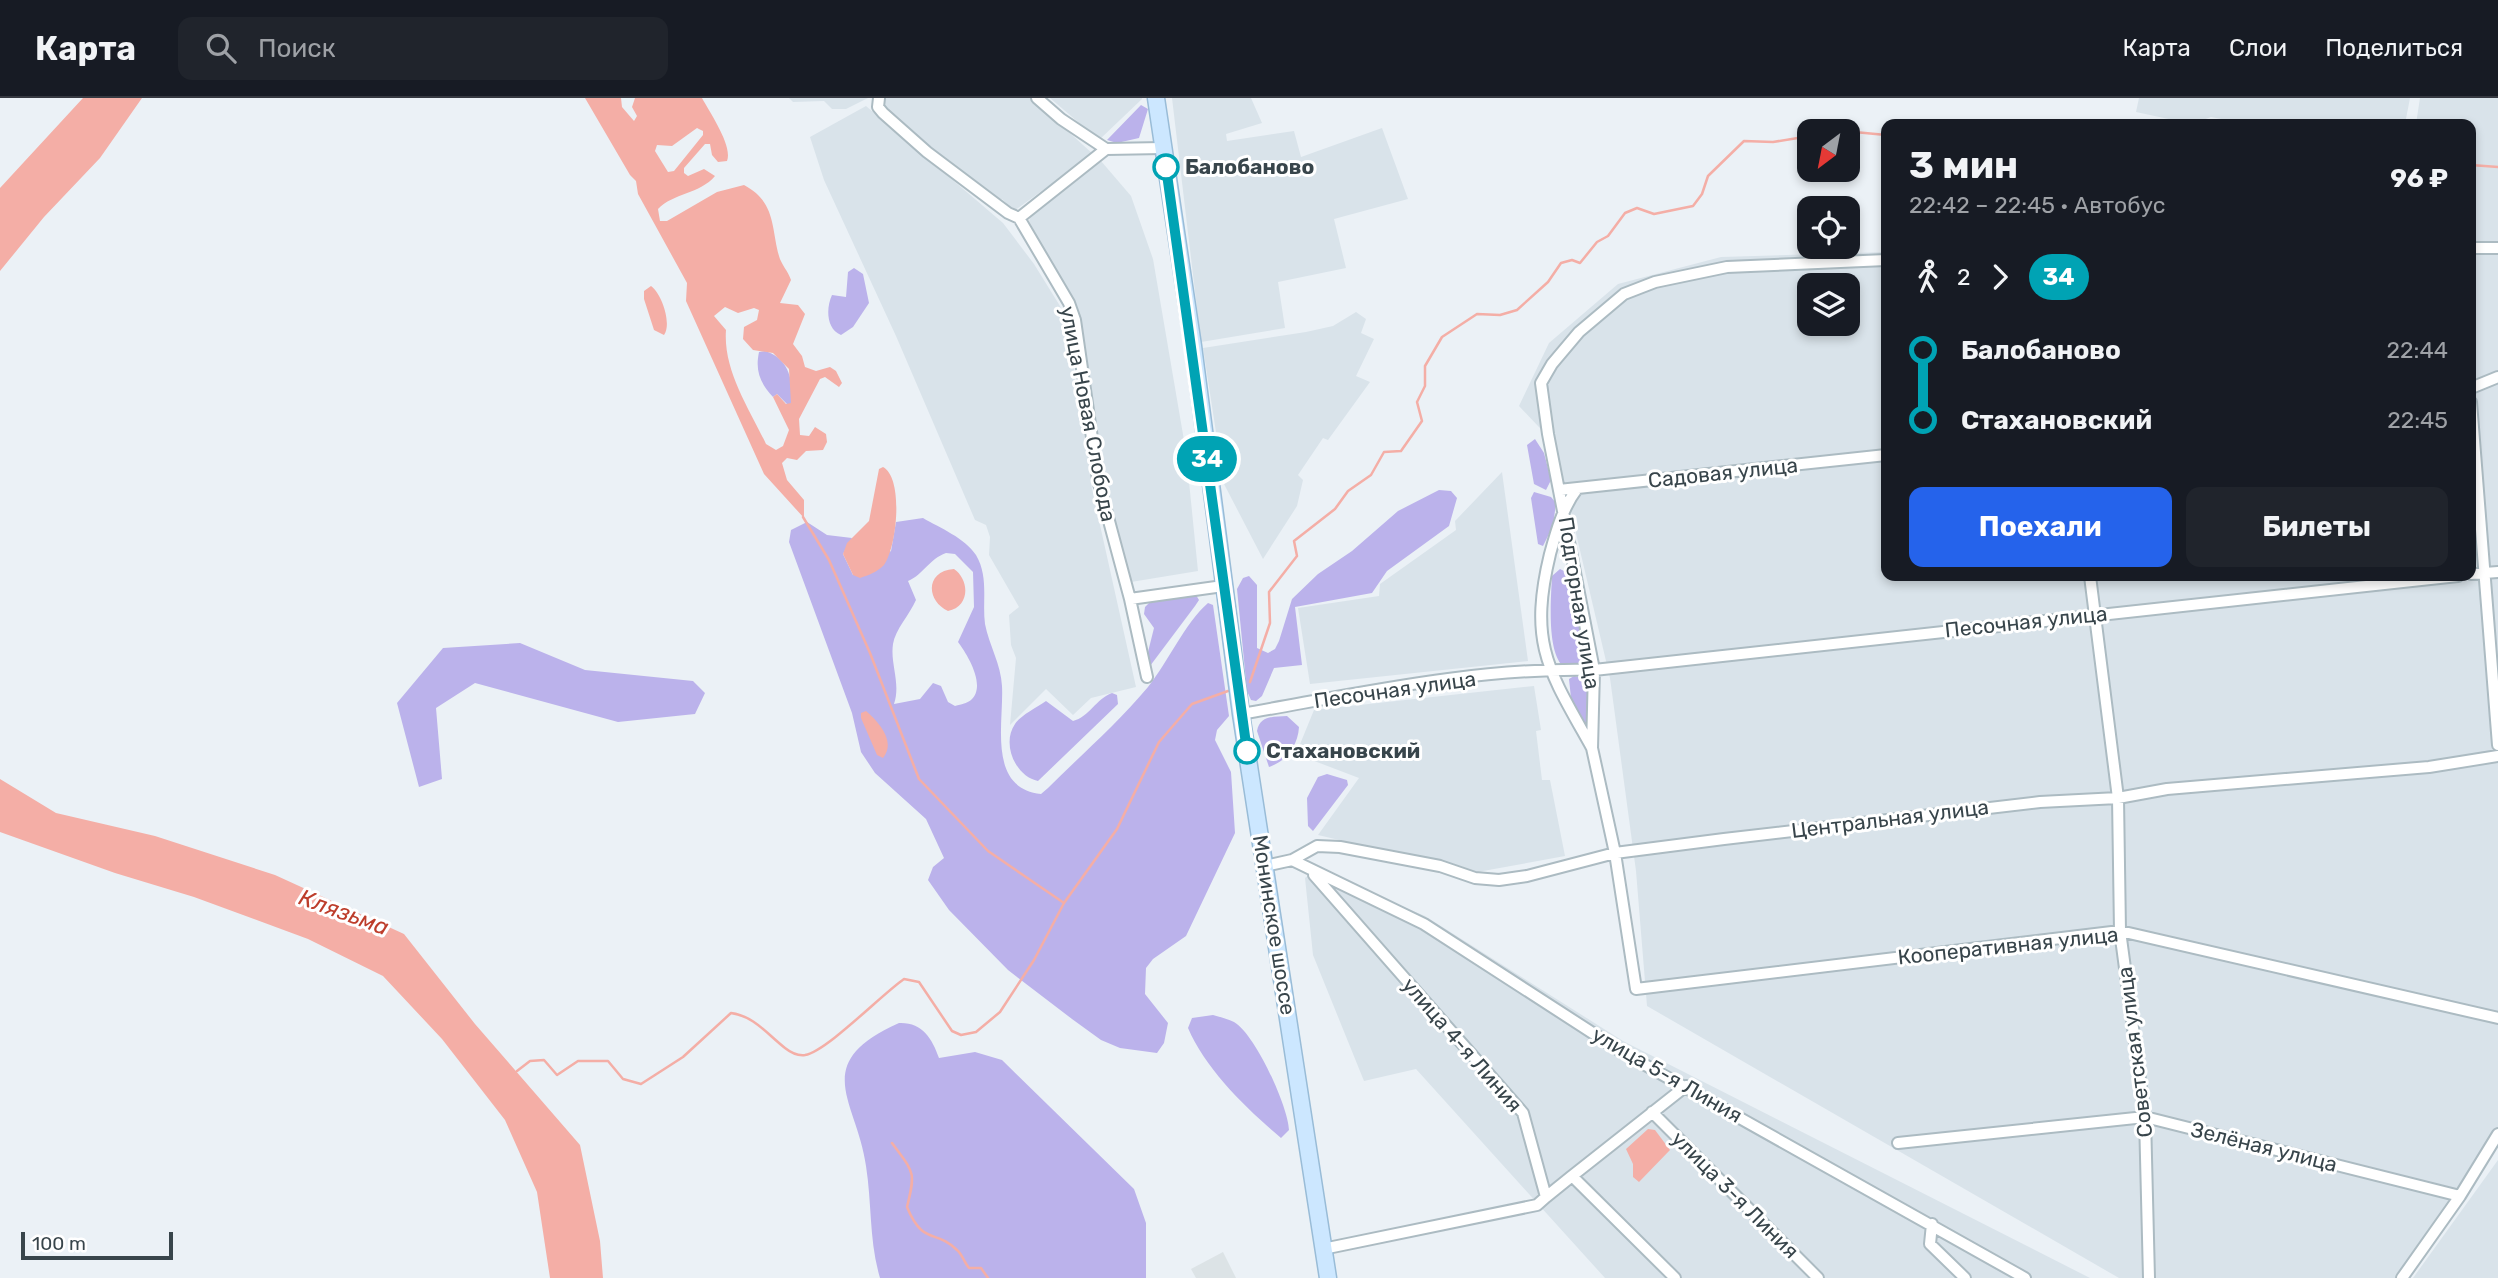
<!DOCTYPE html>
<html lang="ru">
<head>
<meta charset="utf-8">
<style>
	:root { --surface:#171b24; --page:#20242c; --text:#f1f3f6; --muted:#9ea1a6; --line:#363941; --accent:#2563eb }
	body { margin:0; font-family:Rubik,sans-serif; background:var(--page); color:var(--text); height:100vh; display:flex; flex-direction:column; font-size:26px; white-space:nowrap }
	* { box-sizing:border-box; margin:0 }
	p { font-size:23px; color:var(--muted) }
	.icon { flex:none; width:38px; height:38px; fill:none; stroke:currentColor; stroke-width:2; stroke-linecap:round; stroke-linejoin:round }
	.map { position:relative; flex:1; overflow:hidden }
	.sheet { position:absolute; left:1881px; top:21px; width:595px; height:462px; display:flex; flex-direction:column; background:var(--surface); border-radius:14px; box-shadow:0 4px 10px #0003 }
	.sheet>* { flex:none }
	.badge { padding:0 14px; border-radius:23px; font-size:24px; line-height:46px }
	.needle { width:46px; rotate:212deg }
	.tools { position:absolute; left:1797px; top:21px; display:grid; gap:14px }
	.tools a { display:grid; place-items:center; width:63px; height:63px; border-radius:14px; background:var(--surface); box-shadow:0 4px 10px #0003; font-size:35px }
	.scale { position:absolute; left:21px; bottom:18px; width:152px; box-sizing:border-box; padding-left:7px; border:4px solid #38454b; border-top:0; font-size:19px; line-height:24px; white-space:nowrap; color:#38454b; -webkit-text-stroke:5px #fff; paint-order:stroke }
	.map>.badge { position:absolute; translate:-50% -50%; box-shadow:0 0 0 4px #fff }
	.legs { display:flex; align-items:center; gap:10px; height:77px; padding:0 28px; font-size:23px }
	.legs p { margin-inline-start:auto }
	.overview { display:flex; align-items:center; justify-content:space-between; height:119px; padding:0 28px }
	h1 { font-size:38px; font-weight:700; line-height:52px }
	.action { display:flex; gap:14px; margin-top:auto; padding:14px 28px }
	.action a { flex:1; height:80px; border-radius:14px; background:var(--accent); color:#fff; font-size:28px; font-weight:700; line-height:80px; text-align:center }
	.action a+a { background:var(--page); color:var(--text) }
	ul { padding:0 28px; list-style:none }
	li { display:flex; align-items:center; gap:24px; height:70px; font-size:26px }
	li i { display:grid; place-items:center; width:10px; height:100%; margin:0 9px; background:currentColor }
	li i::after { content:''; width:18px; height:18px; margin:-9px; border:5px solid; border-radius:50%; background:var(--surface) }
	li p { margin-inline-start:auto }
	li:first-child i { background:linear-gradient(#0000 50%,currentColor 0) }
	li:last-child i { background:linear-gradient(currentColor 50%,#0000 0) }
	header { display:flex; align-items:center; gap:42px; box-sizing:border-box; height:98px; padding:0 35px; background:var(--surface); border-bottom:2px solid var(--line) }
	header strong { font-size:33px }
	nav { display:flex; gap:38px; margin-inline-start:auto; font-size:24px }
	.search { width:490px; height:63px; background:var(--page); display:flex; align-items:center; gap:18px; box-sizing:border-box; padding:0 24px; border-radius:14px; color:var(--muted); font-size:26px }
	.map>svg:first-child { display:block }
</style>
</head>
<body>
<header>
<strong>Карта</strong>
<div class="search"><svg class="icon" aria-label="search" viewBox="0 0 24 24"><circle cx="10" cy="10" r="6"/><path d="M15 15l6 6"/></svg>Поиск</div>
<nav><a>Карта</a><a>Слои</a><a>Поделиться</a></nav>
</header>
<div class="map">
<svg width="2498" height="1180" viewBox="0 0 2498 1180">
	<rect width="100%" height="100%" fill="#ebf1f6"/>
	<path fill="#d9e3ea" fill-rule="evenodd" d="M 789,0 L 868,0 L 846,11 L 832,11 L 824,3 L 793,4 Z
		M 883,0 L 1031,0 L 1093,56 L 1014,113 L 1002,101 L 998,104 L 949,66 L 886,11 Z
		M 1050,0 L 1142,0 L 1142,1 L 1099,42 Z
		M 1172,0 L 1251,0 L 1262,25 L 1226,36 L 1227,43 L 1294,33 L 1301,59 L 1382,30 L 1408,101 L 1334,121 L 1346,170 L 1278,184 L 1285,230 L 1201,244 Z
		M 2139,0 L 2410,0 L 2405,26 L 2247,26 L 2211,19 L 2192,26 L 2136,14 Z
		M 2420,0 L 2498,0 L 2498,1044 L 2398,1180 L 2119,1180 L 1647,908 L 1636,773 L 1610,580 L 1555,346 L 1519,308 L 1549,245 L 1618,186 L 1721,159 L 1886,154 L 1886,478 L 2471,478 L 2471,26 L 2416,26 ZM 1810,187 L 1848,187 L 1848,226 L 1810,226 Z
		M 866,8 L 1003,125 L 1034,166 L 1060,208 L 1068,230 L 1092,391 L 1136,589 L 1091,600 L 1073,617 L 1046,591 L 1010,627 L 1016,560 L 1011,547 L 1009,517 L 1019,509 L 989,457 L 990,439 L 986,427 L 975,422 L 896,238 L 824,82 L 810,39 Z
		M 1101,63 L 1131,98 L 1153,161 L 1186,354 L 1198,473 L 1131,484 L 1109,408 L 1081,225 L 1029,123 L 1033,113 Z
		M 1356,214 L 1366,221 L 1361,235 L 1374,241 L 1356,278 L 1370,284 L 1328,342 L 1323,340 L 1298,377 L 1303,382 L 1297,408 L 1263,461 L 1224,386 L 1203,250 L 1306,234 L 1333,228 Z
		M 1502,374 L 1528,563 L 1310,586 L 1298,510 L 1379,498 L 1380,486 L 1456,432 L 1455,423 Z
		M 1534,588 L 1541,632 L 1536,633 L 1542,682 L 1550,682 L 1565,758 L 1472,775 L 1440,761 L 1437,765 L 1318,737 L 1359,680 L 1296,656 L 1314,612 Z
		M 1316,772 L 1425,818 L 1623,943 L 2090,1180 L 1605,1180 L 1416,971 L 1364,983 L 1313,857 L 1305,780 Z
		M 2498,1062 L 2498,1180 L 2413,1180 Z"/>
	<path fill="#dce3e6" d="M 1223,1154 L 1236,1180 L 1196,1180 L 1191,1171 Z"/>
	<path fill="#bbb2eb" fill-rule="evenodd" d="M 1141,7 L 1148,11 L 1139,40 L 1117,45 L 1107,42 Z
		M 854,170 L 863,176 L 869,205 L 853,229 L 841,237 C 826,231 826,210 832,197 L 846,199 L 848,174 Z
		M 765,253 C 789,260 794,283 791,306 L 787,306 L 777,296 L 773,299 C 760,285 755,273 759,254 Z
		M 1535,341 L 1544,355 L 1551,382 L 1546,392 L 1534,386 L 1527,347 Z
		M 1439,392 L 1451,393 L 1457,400 L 1449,428 L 1387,473 L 1372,495 L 1295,509 L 1302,567 L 1274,570 L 1262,598 L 1256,603 L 1251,602 L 1247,593 L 1237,491 L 1243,480 L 1249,478 L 1257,487 L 1257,550 L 1268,555 L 1275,551 L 1279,543 L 1292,501 L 1318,476 L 1352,453 L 1398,413 Z
		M 1534,394 L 1551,399 L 1556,405 L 1553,428 L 1543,448 L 1538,446 L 1531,400 Z
		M 923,420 C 940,430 965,440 976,457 C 989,479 982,503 985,526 C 989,547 1001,566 1002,588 C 1004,625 987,690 1041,696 L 1048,690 C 1081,657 1118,625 1148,589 C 1168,564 1185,525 1208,505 L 1213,507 L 1229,618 L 1217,632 L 1215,642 L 1231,674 L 1235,735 L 1186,838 L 1153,861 L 1146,870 L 1145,896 L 1168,925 L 1164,945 L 1157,955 L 1120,950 L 1101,942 L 1072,921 L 1008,872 L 949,812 L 928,782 L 933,769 L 944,760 L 926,721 L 875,675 L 861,654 L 852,615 L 789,444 L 791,432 L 807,424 L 827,437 L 852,440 L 843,456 L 853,477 L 891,453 L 896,424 ZM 946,455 L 955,456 L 973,474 L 974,509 L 958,544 C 967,556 987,588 971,602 C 968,605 959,607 955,608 L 948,604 L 941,588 L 933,585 L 920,601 L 894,606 C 901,585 890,566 893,546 C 895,532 910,516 916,502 L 908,483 C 923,477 929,461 946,455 Z
		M 1560,471 L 1570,476 L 1588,559 L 1583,566 L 1561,566 C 1547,548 1551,500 1552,478 Z
		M 1196,497 L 1199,502 L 1195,508 L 1150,568 L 1146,562 L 1154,530 L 1144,516 L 1145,509 L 1150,504 Z
		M 520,545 L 585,572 L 693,583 L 705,595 L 695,616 L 618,624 L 475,585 L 436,610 L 442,681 L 419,689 L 397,605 L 443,550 Z
		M 1574,578 L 1584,580 C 1593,597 1590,618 1587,636 L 1571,600 L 1569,581 Z
		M 1112,595 L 1117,597 L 1118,606 L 1038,683 C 1016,679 1001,646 1015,626 C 1021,617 1036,610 1046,603 L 1073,623 C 1089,619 1096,601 1112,595 Z
		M 1287,618 L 1299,629 C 1298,647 1287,663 1269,669 L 1257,633 C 1260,617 1274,619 1287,618 Z
		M 1327,676 L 1347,682 L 1348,687 L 1313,733 L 1308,728 L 1307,700 L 1318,679 Z
		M 1213,917 C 1220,919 1228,921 1234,924 C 1255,936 1288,1008 1289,1032 L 1281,1040 C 1247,1011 1206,972 1188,930 L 1192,920 Z
		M 899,925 C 922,924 932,940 939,960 L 975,954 L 1002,962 L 1134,1091 L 1146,1125 L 1146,1180 L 880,1180 C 869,1143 872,1106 866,1068 C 857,1002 808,966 899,925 Z"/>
	<path fill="#f4aea6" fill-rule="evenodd" d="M 83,0 L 142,0 L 100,60 L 44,119 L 0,173 L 0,90 Z
		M 585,0 L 621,0 L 622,9 L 634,23 L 637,18 L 632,9 L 635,0 L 702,0 C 710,15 733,48 727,63 L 718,64 L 712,57 L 710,46 L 705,46 L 684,70 L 684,75 L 688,78 L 704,71 L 715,78 C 700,96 673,95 658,111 L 660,123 L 667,123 L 717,94 L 744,87 C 776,104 771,129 779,158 C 781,166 788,173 791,182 L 780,205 L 798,207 L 805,216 L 793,246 L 802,258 L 805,269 L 816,273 L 830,269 L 836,273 L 842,285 L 839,289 L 825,279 L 820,281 L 799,321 L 800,337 L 809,338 L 815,329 L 826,336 L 827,344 L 823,352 L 806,353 L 797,362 L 787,360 L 782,365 L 787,382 L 804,402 L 804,420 L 764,376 L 686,203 L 687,185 L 638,96 L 636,83 L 630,77 ZM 697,30 L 703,33 L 703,37 L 674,73 L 668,74 L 655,53 L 657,47 L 672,48 ZM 725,209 L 738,215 L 754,210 L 759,212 L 757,222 L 744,229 L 743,241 L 753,252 L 773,255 L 789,271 L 791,305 L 786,306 L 777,296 L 773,299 L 789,332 L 783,348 L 776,352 L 766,346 C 749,310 723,272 726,232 L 714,218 Z
		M 651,188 C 662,196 672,226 664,237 L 654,232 L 644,201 L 644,193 Z
		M 883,369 C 904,380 897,449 884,467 C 877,474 869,477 860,480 L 853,477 L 843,456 L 847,445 L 869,423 L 879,371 Z
		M 954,471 C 970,482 970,509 948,513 C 926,503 925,473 954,471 Z
		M 866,613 C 880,625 896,644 883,660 L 877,657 L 861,620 L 861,615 Z
		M 0,681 L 56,715 L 155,738 L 275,777 L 404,836 L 475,926 L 580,1047 L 600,1143 L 603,1180 L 550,1180 L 537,1094 L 505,1022 L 442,941 L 383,878 L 308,841 L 194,799 L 115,775 L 0,734 Z
		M 1648,1031 L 1655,1032 L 1670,1052 L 1639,1084 L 1633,1079 L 1633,1066 L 1626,1051 Z"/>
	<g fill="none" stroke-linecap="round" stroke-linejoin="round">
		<path stroke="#f4aea6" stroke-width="2.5" d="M 1844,33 L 1886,37
			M 2471,67 L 2498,69
			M 803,419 L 829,462 L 870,555 L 919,681 L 988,753 L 1064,805
			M 1250,584 L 1270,525 L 1269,494 L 1297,458 L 1294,443 L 1335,411 L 1348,393 L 1371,377 L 1384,354 L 1401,353 L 1422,323 L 1417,304 L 1425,288 L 1425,268 L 1442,239 L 1477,216 L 1500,217 L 1517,212 L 1548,184 L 1561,165 L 1572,162 L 1580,165 L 1597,144 L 1608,138 L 1625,115 L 1637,110 L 1654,116 L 1693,108 L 1702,96 L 1708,78 L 1744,43 L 1773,44 L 1810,38
			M 517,973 L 530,963 L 544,962 L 557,977 L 578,963 L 608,963 L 623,981 L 641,986 L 683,959 L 731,915 C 754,918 767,936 785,950 C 790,954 797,958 805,957 C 827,953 881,897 904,881 L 919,884 L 952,933 L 961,937 L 976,934 L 1000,914 L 1034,862 L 1064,805 L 1117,731 L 1159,644 L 1192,606 L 1228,593
			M 892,1045 C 914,1075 916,1073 907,1109 C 923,1148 936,1131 957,1152 C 962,1156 964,1164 969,1170 L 981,1170 L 988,1180"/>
		<defs>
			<path id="minor" d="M 879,0 L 878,9 L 883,15 L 927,54 L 1008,115 L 1019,120 L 1069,205 L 1075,222 L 1098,382 L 1130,501 L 1147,579
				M 1037,0 L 1061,21 L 1106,51 L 1163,50
				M 1019,120 L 1106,51
				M 2471,150 L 2498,150
				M 1886,162 L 1727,169 L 1655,184 L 1624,196 L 1579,234 L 1552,266 L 1541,285 L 1548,336 L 1594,572 L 1592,650 L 1615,755 L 1636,891 L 2120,833 L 2498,920
				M 2471,290 L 2498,279
				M 2471,304 L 2498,647
				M 1577,391 C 1563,409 1556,434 1550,456 C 1528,547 1549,573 1592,650
				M 1559,392 L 1886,357
				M 2471,476 L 2498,474
				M 2090,478 L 2118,700 L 2120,833 L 2145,1019 L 2149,1180
				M 1130,501 L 1223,488
				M 1241,616 C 1357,596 1475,569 1594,572 L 2458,478
				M 1292,762 L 1317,748 L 1340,749 L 1440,768 L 1475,780 L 1499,782 L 1527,778 L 1615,755 L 1724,741 L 2040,704 L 2118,700 L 2167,691 L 2429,669 L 2498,658
				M 1265,768 L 1292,762 L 1424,826 L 1622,954 L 2025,1180
				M 1314,777 L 1523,1015 L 1546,1099 L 1572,1078 L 1675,1180
				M 1652,1014 L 1818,1180
				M 1898,1045 L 2145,1019 L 2460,1098
				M 1572,1078 L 1686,988
				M 1932,1126 L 1930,1146 L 1965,1180
				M 1323,1151 L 1537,1107 L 1546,1099
				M 2402,1180 L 2460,1098 L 2498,1036"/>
			<path id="secondary" d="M 1156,0 L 1193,248 L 1241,616 L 1328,1180"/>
		</defs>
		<use href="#minor" stroke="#acbbc2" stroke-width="14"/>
		<use href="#secondary" stroke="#99bcd7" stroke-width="19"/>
		<use href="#minor" stroke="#fff" stroke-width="10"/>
		<use href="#secondary" stroke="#cce7ff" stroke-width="16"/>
	</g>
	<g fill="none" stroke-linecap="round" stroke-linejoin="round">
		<defs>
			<path id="line-1" d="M 1166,69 L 1247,653"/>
		</defs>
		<use href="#line-1" stroke="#fff" stroke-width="16"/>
		<use href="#line-1" stroke="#00a3b4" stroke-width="10"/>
	</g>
	<g fill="#fff" stroke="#00a3b4" stroke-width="3.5">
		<circle cx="1166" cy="69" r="12"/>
		<circle cx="1247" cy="653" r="12"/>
	</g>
	<g text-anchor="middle" stroke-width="6" stroke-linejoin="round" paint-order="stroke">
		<g font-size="21" font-weight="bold" fill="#38454b" stroke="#fff" text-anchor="start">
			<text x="1185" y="76">Балобаново</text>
			<text x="1266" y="660">Стахановский</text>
		</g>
		<g font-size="21" fill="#38454b" stroke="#fff">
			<text transform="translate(1088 316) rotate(79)" y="7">улица Новая Слобода</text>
			<text transform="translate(1723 375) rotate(-6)" y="7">Садовая улица</text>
			<text transform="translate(1579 505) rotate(81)" y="7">Подгорная улица</text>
			<text transform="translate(2026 524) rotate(-6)" y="7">Песочная улица</text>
			<text transform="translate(1395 592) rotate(-8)" y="7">Песочная улица</text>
			<text transform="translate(1890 721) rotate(-7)" y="7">Центральная улица</text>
			<text transform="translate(1274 827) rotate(81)" y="7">Монинское шоссе</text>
			<text transform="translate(2008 848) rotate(-6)" y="7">Кооперативная улица</text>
			<text transform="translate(1462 947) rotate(49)" y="7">улица 4-я Линия</text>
			<text transform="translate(2135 954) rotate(-97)" y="7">Советская улица</text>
			<text transform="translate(1667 977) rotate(30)" y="7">улица 5-я Линия</text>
			<text transform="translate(2264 1049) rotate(14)" y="7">Зелёная улица</text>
			<text transform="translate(1735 1097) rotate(45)" y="7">улица 3-я Линия</text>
		</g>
		<g font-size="23" font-style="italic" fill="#bd3d2b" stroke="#fff">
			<text transform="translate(344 814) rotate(20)" y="8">Клязьма</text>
		</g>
	</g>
</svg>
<div class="tools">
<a><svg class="needle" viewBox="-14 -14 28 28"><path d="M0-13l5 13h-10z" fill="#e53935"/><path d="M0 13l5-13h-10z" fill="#9ea1a6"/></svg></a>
<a><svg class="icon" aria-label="locate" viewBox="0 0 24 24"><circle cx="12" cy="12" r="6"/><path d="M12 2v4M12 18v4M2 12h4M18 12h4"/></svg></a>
<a><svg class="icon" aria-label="layers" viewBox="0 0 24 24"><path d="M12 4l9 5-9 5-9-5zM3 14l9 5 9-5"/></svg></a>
</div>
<div class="scale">100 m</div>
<b class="badge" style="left:1207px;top:361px;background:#00a3b4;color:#fff">34</b>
<section class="sheet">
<div class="overview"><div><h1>3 мин</h1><p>22:42 – 22:45 · Автобус</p></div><b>96 ₽</b></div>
<div class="legs"><svg class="icon" aria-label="walk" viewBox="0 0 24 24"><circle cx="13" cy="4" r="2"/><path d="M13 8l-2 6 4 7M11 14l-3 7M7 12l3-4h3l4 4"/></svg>2<svg class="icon" aria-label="forward" viewBox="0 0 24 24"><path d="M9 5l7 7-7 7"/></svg><b class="badge" style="background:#00a3b4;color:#fff">34</b></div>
<ul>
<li><i style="color:#00a3b4"></i><b>Балобаново</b><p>22:44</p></li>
<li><i style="color:#00a3b4"></i><b>Стахановский</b><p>22:45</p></li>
</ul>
<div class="action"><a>Поехали</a><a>Билеты</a></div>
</section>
</div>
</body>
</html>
